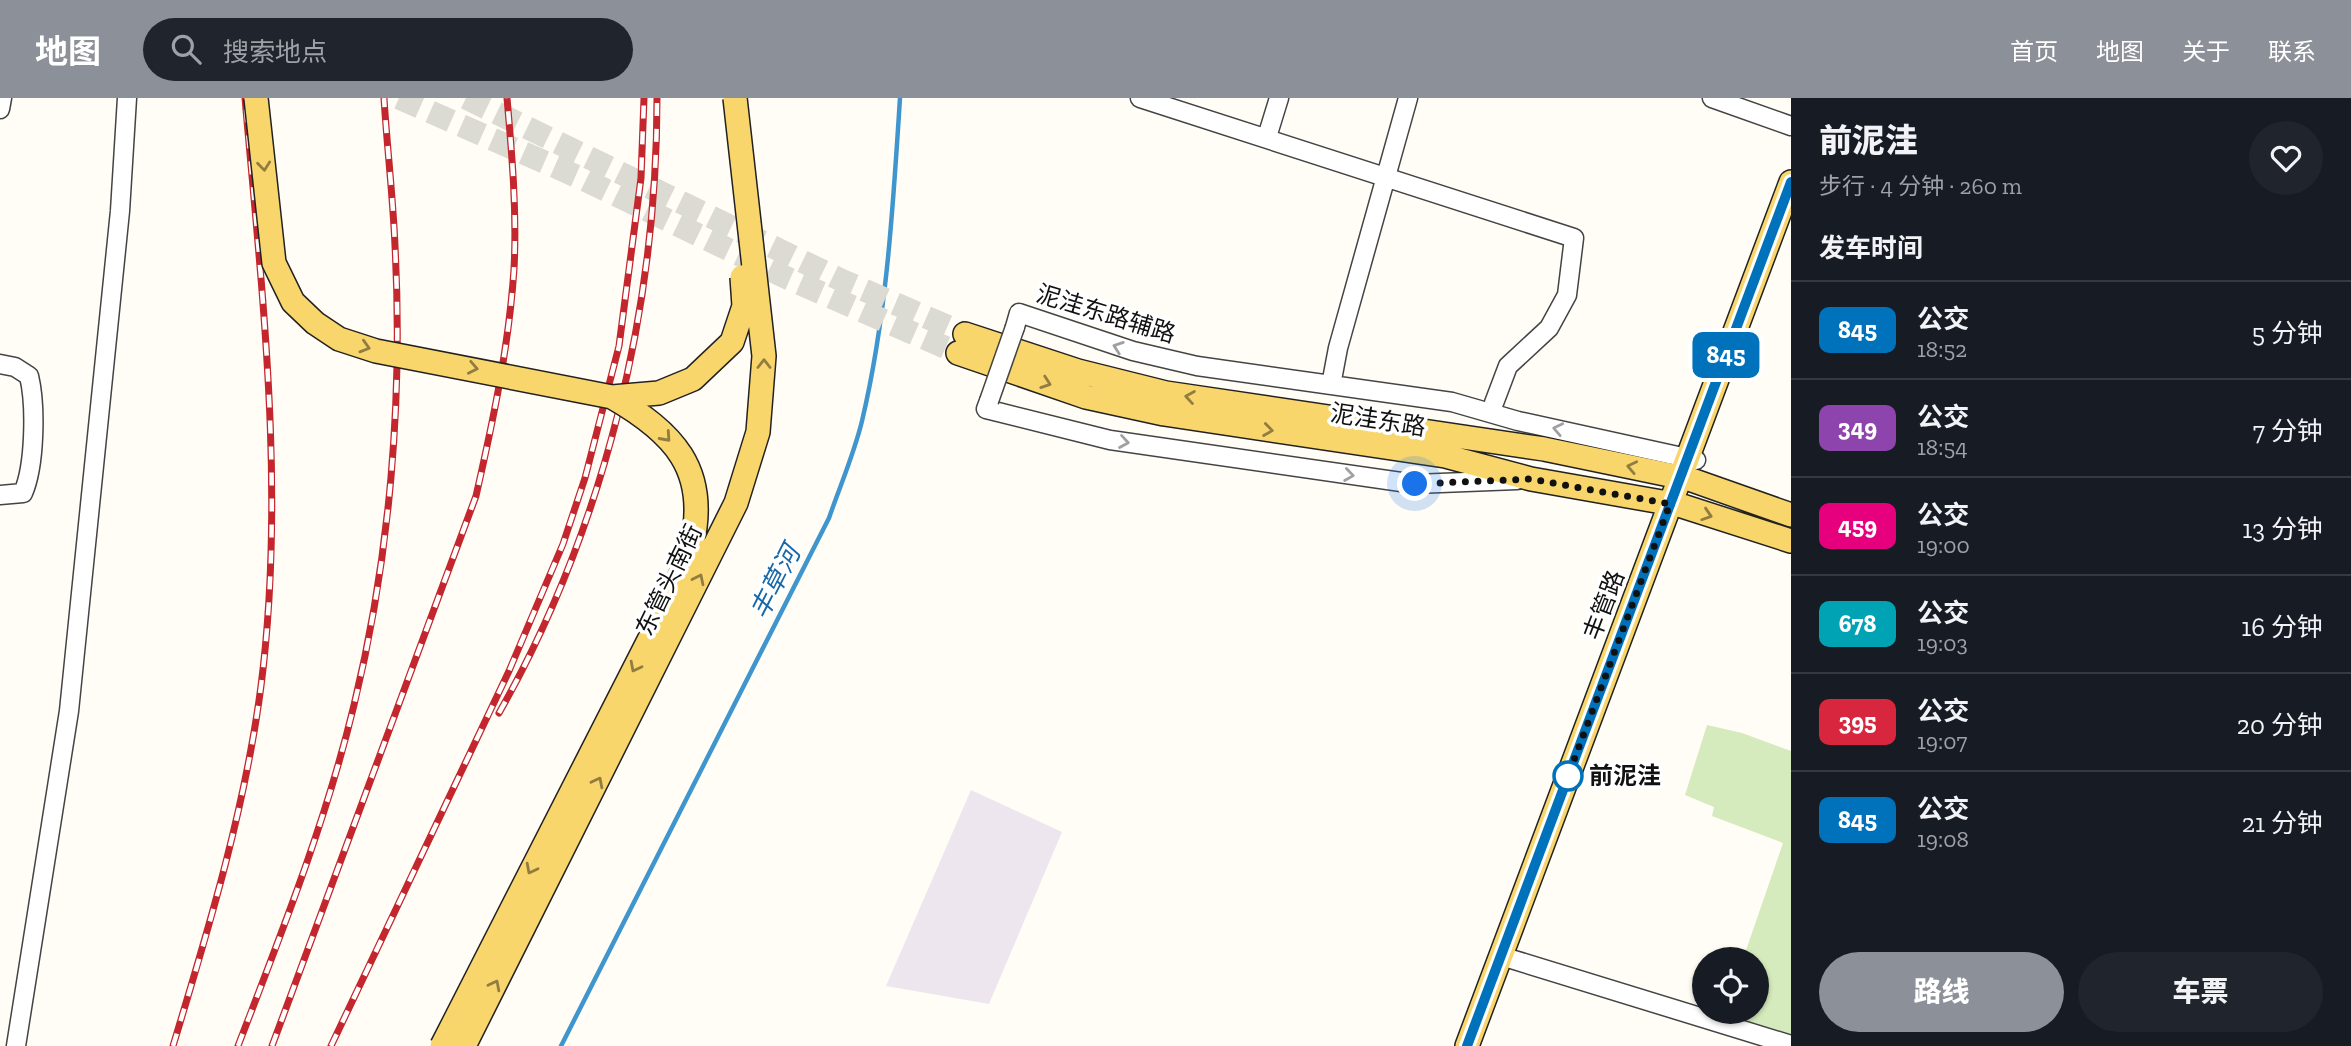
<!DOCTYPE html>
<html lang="zh">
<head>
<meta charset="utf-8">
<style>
	:root { --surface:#171b24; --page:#20242c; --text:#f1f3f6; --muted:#9ea1a6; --line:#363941; --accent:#8c9099 }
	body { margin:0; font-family:"Zilla Slab","Noto Sans SC",serif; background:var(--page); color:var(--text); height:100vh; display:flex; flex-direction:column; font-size:26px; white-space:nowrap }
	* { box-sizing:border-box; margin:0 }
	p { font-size:23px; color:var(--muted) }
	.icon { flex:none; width:38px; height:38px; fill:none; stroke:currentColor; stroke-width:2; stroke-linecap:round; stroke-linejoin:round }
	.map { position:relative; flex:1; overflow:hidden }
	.panel { display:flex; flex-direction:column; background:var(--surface); width:560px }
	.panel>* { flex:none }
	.badge { padding:0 14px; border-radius:10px; font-size:24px; line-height:46px }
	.fabs { position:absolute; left:1692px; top:849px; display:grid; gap:14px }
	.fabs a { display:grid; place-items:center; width:77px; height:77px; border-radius:50%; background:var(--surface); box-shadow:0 2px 5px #0004; font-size:35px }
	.you { position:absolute; width:35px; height:35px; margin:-18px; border:5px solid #fff; border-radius:50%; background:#1a73e8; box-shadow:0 0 0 10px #1a73e833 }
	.map>.badge { position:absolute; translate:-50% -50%; box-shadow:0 0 0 4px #fff }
	h2 { padding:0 28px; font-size:26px; line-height:63px }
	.round { display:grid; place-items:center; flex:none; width:74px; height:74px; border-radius:37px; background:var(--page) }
	.summary { display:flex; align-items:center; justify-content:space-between; height:119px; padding:0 28px }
	h1 { font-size:33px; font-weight:800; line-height:52px }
	.action { display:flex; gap:14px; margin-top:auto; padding:14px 28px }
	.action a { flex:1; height:80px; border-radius:42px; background:var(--accent); color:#fff; font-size:28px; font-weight:800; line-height:80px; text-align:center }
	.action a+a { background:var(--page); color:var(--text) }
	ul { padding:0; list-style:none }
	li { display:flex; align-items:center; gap:21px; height:98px; padding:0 28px; border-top:2px solid var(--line) }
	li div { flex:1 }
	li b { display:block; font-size:26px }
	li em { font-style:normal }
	li .badge { min-width:77px; font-weight:700; text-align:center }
	header { display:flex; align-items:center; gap:42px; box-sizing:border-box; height:98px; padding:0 35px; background:var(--accent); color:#fff }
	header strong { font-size:33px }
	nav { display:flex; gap:38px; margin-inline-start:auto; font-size:24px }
	.search { width:490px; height:63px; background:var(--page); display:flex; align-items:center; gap:18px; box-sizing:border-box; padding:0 24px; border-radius:38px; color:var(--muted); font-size:26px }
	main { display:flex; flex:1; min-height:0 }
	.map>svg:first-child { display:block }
</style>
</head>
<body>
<header>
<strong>地图</strong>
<div class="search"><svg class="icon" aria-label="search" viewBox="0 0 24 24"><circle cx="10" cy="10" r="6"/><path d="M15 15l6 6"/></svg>搜索地点</div>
<nav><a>首页</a><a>地图</a><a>关于</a><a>联系</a></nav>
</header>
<main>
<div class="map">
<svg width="1791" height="948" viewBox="0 0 1791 948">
	<rect width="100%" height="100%" fill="#fffdf5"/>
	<path fill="#eee6ef" d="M 971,692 L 1062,734 L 989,906 L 886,888 Z"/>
	<path fill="#d5ebbd" d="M 1707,627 L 1742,635 L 1791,653 L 1791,937 L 1733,921 L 1736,914 L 1757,914 L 1757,861 L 1744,858 L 1783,745 L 1712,718 L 1714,709 L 1685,697 Z"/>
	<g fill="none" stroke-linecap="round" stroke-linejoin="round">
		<path stroke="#3f96cf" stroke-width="4.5" d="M 561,948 L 829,420 C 840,388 854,356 862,323 C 887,217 893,108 900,0"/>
		<path stroke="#dbdad3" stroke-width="23" stroke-dasharray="23 11" stroke-linecap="butt" d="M 399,0 L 585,82 L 785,179 L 958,255
			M 466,0 L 841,182 L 965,236"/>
		<defs>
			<path id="minor" d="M 1140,0 L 1574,140 L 1567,197 L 1549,230 L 1508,268 L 1494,305
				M 1712,0 L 1791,28
				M 0,11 L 2,0
				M 1267,39 L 1279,0
				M 1015,229 L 1019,215 L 1133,253 L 1197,268 L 1452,304 L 1518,323 L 1696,362
				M 0,266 L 15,269 L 29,278 C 36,307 35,368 23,395 L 0,397
				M 1331,287 L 1338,250 L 1408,0
				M 989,303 L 986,311 L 1110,342 L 1415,386 L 1517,382
				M 1511,861 L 1791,947
				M 16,948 L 69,613 L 120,113 L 127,0"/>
			<path id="major" d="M 965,236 L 1078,273 L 1166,295 L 1544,351 L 1689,381 L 1791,417
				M 958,255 L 1086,299 L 1164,316 L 1445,358 L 1531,381 L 1679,407 L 1791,443
				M 1467,948 L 1791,84"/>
		</defs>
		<use href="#minor" stroke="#444" stroke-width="21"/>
		<use href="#major" stroke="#222" stroke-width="26"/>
		<use href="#minor" stroke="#fff" stroke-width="18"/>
		<use href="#major" stroke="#f9d66b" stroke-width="23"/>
		<defs>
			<path id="rail" d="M 499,615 C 604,430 657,213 657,0
				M 173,948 C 209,829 245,711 261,588 C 286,392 262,196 245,0
				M 238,948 C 281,836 326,724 354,607 C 390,459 403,300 395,148 C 393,99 387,49 384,0
				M 272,948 L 476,398 C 493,323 509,248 514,171 C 517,114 512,57 507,0
				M 331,948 L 509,573 L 563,446 L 585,380 L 619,248 L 641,80 L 644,0"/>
		</defs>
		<use href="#rail" stroke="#c4262e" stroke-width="7"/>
		<use href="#rail" stroke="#fff" stroke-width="4.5" stroke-dasharray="13" stroke-linecap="butt"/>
		<defs>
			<path id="minor-bridge" d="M 989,303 L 1015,229"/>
			<path id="major-bridge" d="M 256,0 L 274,165 L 293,204 L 315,225 L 339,241 L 376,253 L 612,299 L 659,295 L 693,281 L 732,244 L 744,208 L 742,179
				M 442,948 L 670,501 C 677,483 688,465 692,446 C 709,371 673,334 612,299
				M 464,948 L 736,405 L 758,334 L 764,258 L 735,0"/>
		</defs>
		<use href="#minor-bridge" stroke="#444" stroke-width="21" stroke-linecap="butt"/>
		<use href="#major-bridge" stroke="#222" stroke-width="26" stroke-linecap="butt"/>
		<use href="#minor-bridge" stroke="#fff" stroke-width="18"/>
		<use href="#major-bridge" stroke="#f9d66b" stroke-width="23"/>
	</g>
	<defs><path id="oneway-chevron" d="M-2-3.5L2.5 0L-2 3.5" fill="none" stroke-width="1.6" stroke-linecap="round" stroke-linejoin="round" transform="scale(1.75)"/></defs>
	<g stroke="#917d42">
		<use href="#oneway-chevron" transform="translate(264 68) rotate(84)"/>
		<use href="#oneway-chevron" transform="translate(365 249) rotate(17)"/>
		<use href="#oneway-chevron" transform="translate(764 266) rotate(-90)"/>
		<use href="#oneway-chevron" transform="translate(473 270) rotate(11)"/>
		<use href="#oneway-chevron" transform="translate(1046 285) rotate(19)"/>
		<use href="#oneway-chevron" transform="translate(1190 299) rotate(-171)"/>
		<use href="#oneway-chevron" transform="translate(1268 332) rotate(8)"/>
		<use href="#oneway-chevron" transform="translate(666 339) rotate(48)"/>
		<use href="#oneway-chevron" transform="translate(1632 369) rotate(-168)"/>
		<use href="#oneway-chevron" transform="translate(1707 417) rotate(18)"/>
		<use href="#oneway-chevron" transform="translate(699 481) rotate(-64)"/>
		<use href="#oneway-chevron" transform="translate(635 569) rotate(117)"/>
		<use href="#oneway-chevron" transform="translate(598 684) rotate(-63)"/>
		<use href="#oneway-chevron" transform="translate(531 771) rotate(117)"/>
		<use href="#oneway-chevron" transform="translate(495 887) rotate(-63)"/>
	</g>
	<g stroke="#a0a0a0">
		<use href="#oneway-chevron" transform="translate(1118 249) rotate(-161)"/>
		<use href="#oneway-chevron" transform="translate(1558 331) rotate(-168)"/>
		<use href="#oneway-chevron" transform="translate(1124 344) rotate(9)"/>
		<use href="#oneway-chevron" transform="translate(1349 377) rotate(8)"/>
	</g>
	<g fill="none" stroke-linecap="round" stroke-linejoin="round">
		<defs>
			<path id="line" d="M 1467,948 L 1791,84"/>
		</defs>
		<use href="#line" stroke="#fff" stroke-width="16"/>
		<use href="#line" stroke="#0072bc" stroke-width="10"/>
		<path stroke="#111" stroke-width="7" stroke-dasharray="0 12.6" d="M 1415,386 L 1531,381 L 1670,406 L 1568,678"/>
	</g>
	<circle fill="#fff" stroke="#0072bc" stroke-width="3.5" cx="1568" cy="678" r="14"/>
	<g text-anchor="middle" stroke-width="7" stroke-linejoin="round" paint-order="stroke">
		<g font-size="24" fill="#111" stroke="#fff">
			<text transform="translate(1106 216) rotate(17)" y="8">泥洼东路辅路</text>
			<text transform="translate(1378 322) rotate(9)" y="8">泥洼东路</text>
			<text transform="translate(669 482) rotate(-64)" y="8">东管头南街</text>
			<text transform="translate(1604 507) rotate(-69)" y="8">丰管路</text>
		</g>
		<g font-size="24" font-weight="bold" fill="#111" stroke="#fff" text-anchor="start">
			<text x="1589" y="686">前泥洼</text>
		</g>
		<g font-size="26" font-style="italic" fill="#1768a6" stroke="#fff">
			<text transform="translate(775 484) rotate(-63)" y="9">丰草河</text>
		</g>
	</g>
</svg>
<div class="fabs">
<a><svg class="icon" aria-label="locate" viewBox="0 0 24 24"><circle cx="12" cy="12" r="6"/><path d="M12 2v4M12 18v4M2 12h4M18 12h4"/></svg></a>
</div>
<div class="you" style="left:1415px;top:386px"></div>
<b class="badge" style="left:1726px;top:257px;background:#0072bc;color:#fff">845</b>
</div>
<section class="panel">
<div class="summary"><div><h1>前泥洼</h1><p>步行 · 4 分钟 · 260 m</p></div><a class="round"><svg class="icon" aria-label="heart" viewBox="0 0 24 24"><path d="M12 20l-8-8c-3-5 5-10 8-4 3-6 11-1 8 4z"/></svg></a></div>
<h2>发车时间</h2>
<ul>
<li><span class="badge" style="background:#0072bc;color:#fff">845</span><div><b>公交</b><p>18:52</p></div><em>5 分钟</em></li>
<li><span class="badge" style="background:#8e44ad;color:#fff">349</span><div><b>公交</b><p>18:54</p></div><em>7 分钟</em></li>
<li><span class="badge" style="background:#e6007e;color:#fff">459</span><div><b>公交</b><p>19:00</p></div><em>13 分钟</em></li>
<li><span class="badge" style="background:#00a3b4;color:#fff">678</span><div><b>公交</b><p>19:03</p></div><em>16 分钟</em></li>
<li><span class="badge" style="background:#d7263d;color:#fff">395</span><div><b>公交</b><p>19:07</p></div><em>20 分钟</em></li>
<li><span class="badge" style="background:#0072bc;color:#fff">845</span><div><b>公交</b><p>19:08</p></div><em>21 分钟</em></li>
</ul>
<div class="action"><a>路线</a><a>车票</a></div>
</section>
</main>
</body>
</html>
